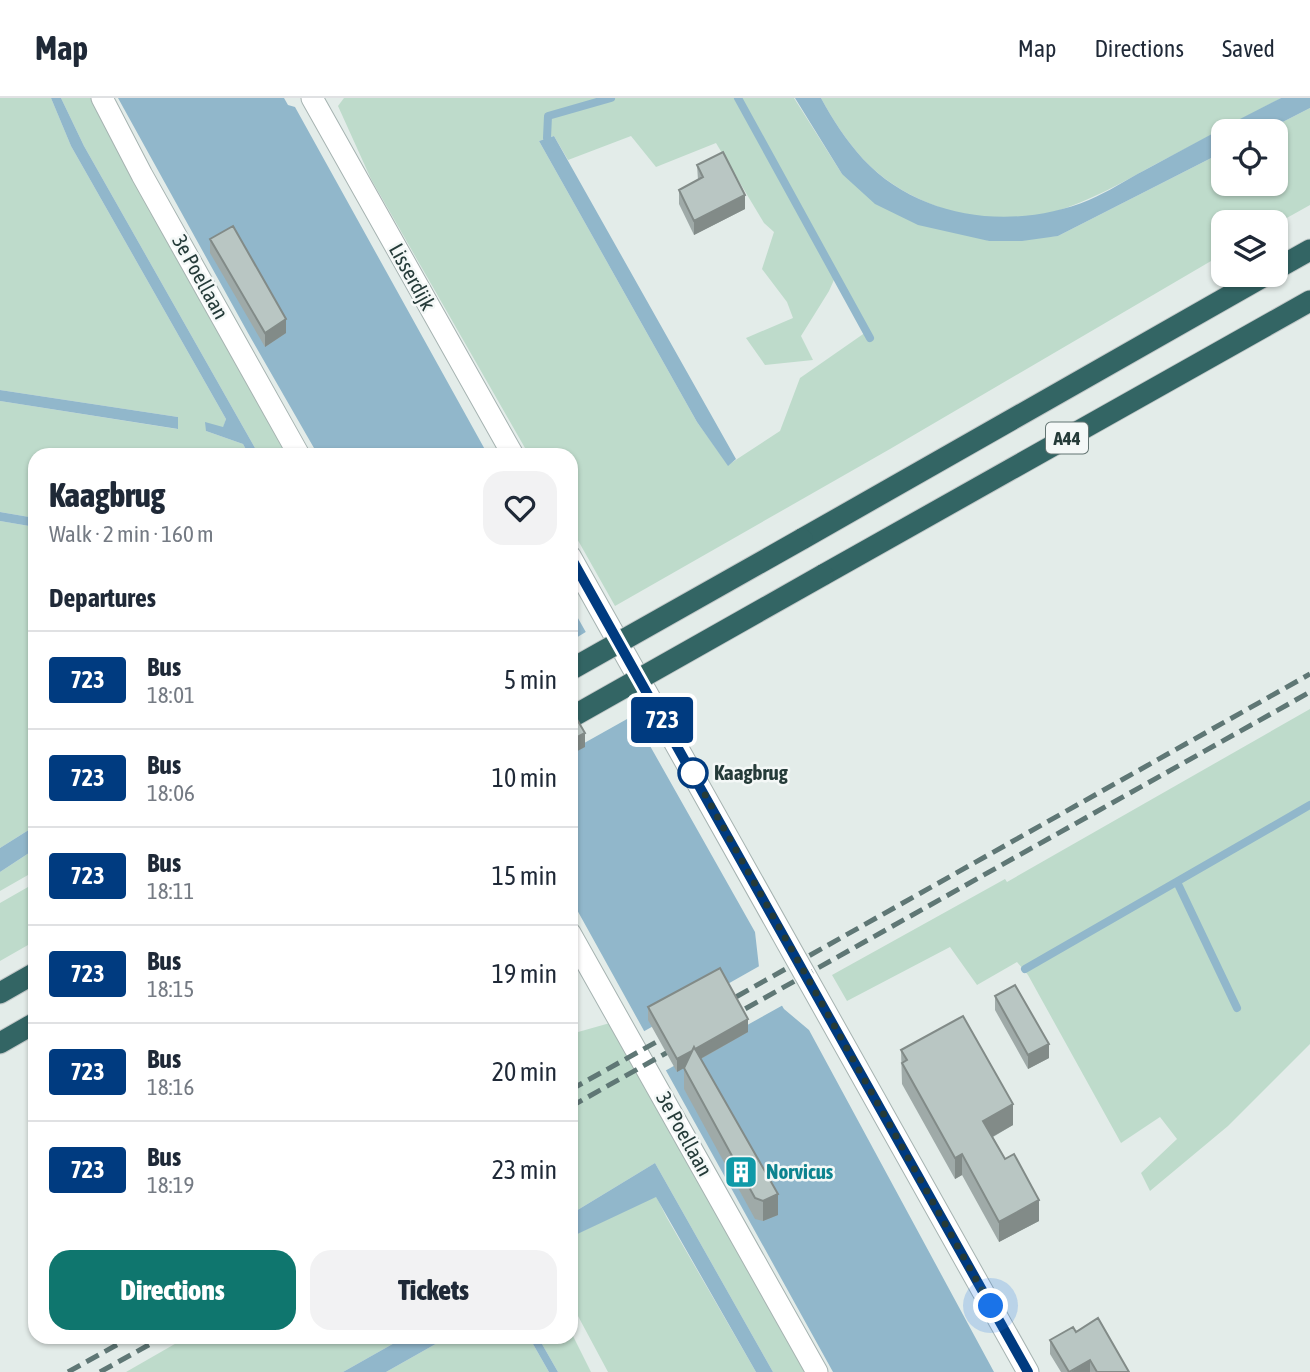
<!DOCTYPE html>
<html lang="en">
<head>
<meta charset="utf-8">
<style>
	:root { --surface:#fff; --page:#f2f2f3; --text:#1f2937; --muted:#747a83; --line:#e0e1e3; --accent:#0f766e }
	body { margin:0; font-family:"Asap Condensed",sans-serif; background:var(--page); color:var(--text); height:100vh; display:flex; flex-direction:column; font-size:26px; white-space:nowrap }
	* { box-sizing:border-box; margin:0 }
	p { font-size:23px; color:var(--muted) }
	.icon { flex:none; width:38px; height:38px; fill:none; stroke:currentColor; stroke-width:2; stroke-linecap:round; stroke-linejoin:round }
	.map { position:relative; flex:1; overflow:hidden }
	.panel { position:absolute; left:28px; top:350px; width:550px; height:896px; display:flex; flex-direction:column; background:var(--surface); border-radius:21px; box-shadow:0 2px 5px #0004 }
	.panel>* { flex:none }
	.badge { padding:0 14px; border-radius:5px; font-size:24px; line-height:46px }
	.fabs { position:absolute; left:1211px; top:21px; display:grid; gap:14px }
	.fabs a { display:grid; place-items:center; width:77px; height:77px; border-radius:14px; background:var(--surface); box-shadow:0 2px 5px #0004; font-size:35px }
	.you { position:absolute; width:35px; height:35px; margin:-18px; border:5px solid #fff; border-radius:50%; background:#1a73e8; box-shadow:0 0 0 10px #1a73e833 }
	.map>.badge { position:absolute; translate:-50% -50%; box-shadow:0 0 0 4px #fff }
	h2 { padding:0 21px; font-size:26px; line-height:63px }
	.round { display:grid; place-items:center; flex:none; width:74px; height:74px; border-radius:21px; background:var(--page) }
	.summary { display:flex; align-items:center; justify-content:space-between; height:119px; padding:0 21px }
	h1 { font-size:33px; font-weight:800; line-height:52px }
	.action { display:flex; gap:14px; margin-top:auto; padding:14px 21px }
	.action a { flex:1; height:80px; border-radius:21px; background:var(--accent); color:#fff; font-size:28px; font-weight:800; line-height:80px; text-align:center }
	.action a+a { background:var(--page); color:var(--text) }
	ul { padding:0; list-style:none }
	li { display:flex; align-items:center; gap:21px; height:98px; padding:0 21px; border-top:2px solid var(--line) }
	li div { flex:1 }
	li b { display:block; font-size:26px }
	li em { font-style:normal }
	li .badge { min-width:77px; font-weight:700; text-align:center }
	header { display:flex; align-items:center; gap:42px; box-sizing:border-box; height:98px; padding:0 35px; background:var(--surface); border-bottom:2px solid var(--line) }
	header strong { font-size:33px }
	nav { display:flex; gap:38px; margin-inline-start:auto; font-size:24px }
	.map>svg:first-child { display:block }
</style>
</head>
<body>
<header>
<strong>Map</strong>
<nav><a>Map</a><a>Directions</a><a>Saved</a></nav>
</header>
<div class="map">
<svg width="1310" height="1274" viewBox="0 0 1310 1274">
	<rect width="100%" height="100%" fill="#e3ece9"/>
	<path fill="#bedbcb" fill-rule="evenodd" d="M 0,0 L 51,0 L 71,48 L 226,321 L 223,330 L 206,333 L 243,346 L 249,357 L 35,357 L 35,420 L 0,414 L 0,303 L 177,331 L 178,319 L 0,292 Z
		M 61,0 L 93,0 L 292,357 L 259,357 L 84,48 Z
		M 344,0 L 794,0 L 842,76 L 989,143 L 1058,138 L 1223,54 L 1223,86 L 1276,86 L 1276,33 L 1265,33 L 1310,10 L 1310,107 L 1276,126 L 1276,124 L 1223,124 L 1223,156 L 890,351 L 615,508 L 571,430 L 570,357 L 529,357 L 371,81 L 338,8 ZM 554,38 L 568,62 L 631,38 L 656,69 L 716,45 L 764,125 L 774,134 L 762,171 L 787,204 L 793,220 L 746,240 L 765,267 L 813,262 L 801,238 L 829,193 L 837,175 L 869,232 L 800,280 L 780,333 L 728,367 L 697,324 L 539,43 Z
		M 821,0 L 1281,0 C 1239,22 1197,45 1154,67 C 1121,85 1090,103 1054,114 C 989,133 909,110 863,61 C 846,42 833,22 821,0 Z
		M 0,423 L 35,429 L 35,728 L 0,750 Z
		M 1310,611 L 1310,946 L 1228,1028 L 1150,1093 L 1141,1075 L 1177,1041 L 1160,1019 L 1121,1045 L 1028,877 L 1017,864 L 977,887 L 950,849 L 847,903 L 832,877 L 1005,781 L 1007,784 Z
		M 35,751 L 35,773 L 0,793 L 0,774 Z
		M 35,785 L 35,843 L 0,863 L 0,805 Z
		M 610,925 L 806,1274 L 773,1274 L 655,1065 L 571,1116 L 571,936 Z
		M 656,1098 L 667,1120 L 756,1274 L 608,1274 L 571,1205 L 570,1139 Z
		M 571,1234 L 591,1274 L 558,1274 L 538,1239 L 570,1239 Z
		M 187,1239 L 405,1239 L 343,1274 L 126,1274 Z
		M 448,1239 L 529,1239 L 549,1274 L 386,1274 Z"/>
	<path fill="#91b7cb" d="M 51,0 L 61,0 L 84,48 L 259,357 L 249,357 L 243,346 L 206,333 L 205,324 L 223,329 L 226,321 L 71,48 Z
		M 118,0 L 284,0 L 288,7 L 295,9 L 488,357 L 318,357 L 248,235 Z
		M 795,0 L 821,0 C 833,22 846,42 863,61 C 920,122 1014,133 1089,102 C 1108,94 1126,82 1145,72 C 1190,48 1235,23 1281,0 L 1310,0 L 1310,10 L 1265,33 L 1223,33 L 1223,54 L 1058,138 L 1022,143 L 989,143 L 918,127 L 875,106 L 842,76 Z
		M 554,38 L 736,361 L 728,368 L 697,324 L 539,43 Z
		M 0,292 L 178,319 L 178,331 L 0,303 Z
		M 0,414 L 35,420 L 35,429 L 0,423 Z
		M 570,506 L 755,834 L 759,869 L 784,911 L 809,932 L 994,1274 L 833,1274 L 571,801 Z
		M 35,728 L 35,751 L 0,774 L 0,750 Z
		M 655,1065 L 773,1274 L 756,1274 L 656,1099 L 571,1139 L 571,1116 Z
		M 405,1239 L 448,1239 L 386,1274 L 343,1274 Z
		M 529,1239 L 538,1239 L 558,1274 L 549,1274 Z"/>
	<path fill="#e3ece9" d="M 589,532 L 636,616 L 570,653 L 571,543 Z
		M 763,866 L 785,906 L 663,974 L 641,935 Z"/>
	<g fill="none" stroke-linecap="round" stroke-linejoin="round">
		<path stroke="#91b7cb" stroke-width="8" d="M 738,0 L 870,240
			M 552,50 L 547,40 L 548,18 L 611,0
			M 1177,784 L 1237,910
			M 1025,871 L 1310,707"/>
		<defs>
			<path id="minor" d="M 102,0 L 142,77 L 299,357
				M 570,835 L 817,1274"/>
			<path id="tertiary" d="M 312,0 L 513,357
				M 570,458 L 1028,1274"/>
			<path id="motorway" d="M 1276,171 L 1310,152
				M 802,441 L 1266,177
				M 823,477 L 1310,203
				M 0,895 L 35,875
				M 0,945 L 35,925"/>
		</defs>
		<use href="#minor" stroke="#a6b3b1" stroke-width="23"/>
		<use href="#tertiary" stroke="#a6b3b1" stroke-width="23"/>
		<use href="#motorway" stroke="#c2c8c8" stroke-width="23"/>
		<use href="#minor" stroke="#fff" stroke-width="21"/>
		<use href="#tertiary" stroke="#fff" stroke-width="21"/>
		<use href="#motorway" stroke="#336564" stroke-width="21"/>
		<path stroke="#5f7775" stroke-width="5" stroke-dasharray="14 7" stroke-linecap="butt" d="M 718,909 L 1310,576
			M 727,921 L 1310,594
			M 570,992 L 676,933
			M 570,1009 L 684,945
			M 68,1274 L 131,1239
			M 100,1274 L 163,1239"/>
		<defs>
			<path id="motorway-bridge" d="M 570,572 L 802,441
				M 570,620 L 823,477"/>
		</defs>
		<use href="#motorway-bridge" stroke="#c2c8c8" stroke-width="23" stroke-linecap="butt"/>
		<use href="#motorway-bridge" stroke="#336564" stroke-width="21"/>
	</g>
	<path fill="#9faaa8" d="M 697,67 L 745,111 L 694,137 L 679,106 L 679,92 L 698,82 Z
		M 210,141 L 286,235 L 265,249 L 210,155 Z
		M 995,898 L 1049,960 L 1028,971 L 995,912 Z
		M 648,909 L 748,934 L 701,961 L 778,1117 L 763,1123 L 755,1121 L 684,991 L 684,970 L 677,974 L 648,922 Z
		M 901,952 L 1013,1027 L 993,1039 L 1039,1123 L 999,1144 L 962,1077 L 955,1081 L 902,986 Z
		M 1076,1234 L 1129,1274 L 1061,1274 L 1050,1256 L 1050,1242 Z"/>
	<path fill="#828b88" d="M 745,97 L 745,111 L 694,137 L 694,123 Z
		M 286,221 L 286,235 L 265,249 L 265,235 Z
		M 585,635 L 585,649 L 570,657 L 570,643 Z
		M 748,921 L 748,934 L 677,974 L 677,961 Z
		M 1049,946 L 1049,960 L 1028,971 L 1028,957 Z
		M 1013,1006 L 1013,1027 L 983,1044 L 983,1023 Z
		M 962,1056 L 962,1077 L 955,1081 L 955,1060 Z
		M 778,1096 L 778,1117 L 763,1123 L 763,1103 Z
		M 1039,1102 L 1039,1123 L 999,1144 L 999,1124 Z
		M 1090,1262 L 1090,1274 L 1071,1274 Z"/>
	<path fill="#b9c6c3" stroke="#828b88" stroke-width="2" d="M 723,54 L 745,97 L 694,123 L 679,92 L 703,79 L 697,67 Z
		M 233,128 L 286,221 L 265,235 L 210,141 Z
		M 570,618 L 575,618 L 585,635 L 570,643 Z
		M 720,870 L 748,921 L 695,951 L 694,949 L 692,953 L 677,961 L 648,909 Z
		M 1015,887 L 1049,946 L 1028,957 L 995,898 Z
		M 963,918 L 1013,1006 L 983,1023 L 1005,1061 L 1014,1056 L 1039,1102 L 999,1124 L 962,1056 L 955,1060 L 902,965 L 907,962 L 901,952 Z
		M 694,949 L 778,1096 L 763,1103 L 755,1100 L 684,970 Z
		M 1098,1220 L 1129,1274 L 1097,1274 L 1090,1262 L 1069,1274 L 1050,1242 L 1073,1229 L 1076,1234 Z"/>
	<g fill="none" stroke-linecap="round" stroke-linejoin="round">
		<defs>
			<path id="line" d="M 570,458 L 1028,1274"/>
		</defs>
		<use href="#line" stroke="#fff" stroke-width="16"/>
		<use href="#line" stroke="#003b80" stroke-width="10"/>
		<path stroke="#253b39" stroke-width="7" stroke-dasharray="0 12.6" d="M 693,675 L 991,1208"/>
	</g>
	<defs>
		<symbol id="building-square" viewBox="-11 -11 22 22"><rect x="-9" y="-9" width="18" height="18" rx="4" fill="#0f9aa8" stroke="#f4f8f7"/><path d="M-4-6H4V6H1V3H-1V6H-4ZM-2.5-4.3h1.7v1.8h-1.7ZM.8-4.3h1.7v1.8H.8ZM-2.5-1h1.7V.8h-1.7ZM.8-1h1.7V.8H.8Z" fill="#fff"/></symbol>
	</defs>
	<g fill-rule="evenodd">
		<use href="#building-square" x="722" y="1055" width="38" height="38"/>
	</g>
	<circle fill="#fff" stroke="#003b80" stroke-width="3.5" cx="693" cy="675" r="14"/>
	<g text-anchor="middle" stroke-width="5" stroke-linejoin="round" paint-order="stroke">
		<rect fill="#f4f8f7" stroke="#637472" stroke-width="2" x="1046" y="324.5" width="42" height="31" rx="5"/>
		<g font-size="19" font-weight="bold" fill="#253b39">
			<text x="1067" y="347">A44</text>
		</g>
		<g font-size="21" fill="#253b39" stroke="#f4f8f7">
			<text transform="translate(200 179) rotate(61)" y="7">3e Poellaan</text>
			<text transform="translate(412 179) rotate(61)" y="7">Lisserdijk</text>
			<text transform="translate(684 1036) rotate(61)" y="7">3e Poellaan</text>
		</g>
		<g font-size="21" font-weight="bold" fill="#253b39" stroke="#f4f8f7" text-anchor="start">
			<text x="714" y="682">Kaagbrug</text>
		</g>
		<g font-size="21" font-weight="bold" fill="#0d838f" stroke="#f4f8f7" text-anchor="start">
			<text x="766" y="1081">Norvicus</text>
		</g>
	</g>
</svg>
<div class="fabs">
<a><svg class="icon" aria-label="locate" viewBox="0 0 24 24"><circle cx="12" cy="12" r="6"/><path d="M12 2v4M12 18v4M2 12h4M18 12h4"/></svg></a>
<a><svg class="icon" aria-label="layers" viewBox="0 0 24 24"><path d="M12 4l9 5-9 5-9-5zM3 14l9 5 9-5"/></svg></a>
</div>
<div class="you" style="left:991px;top:1208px"></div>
<b class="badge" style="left:662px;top:622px;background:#003b80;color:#fff">723</b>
<section class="panel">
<div class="summary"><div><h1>Kaagbrug</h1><p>Walk · 2 min · 160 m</p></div><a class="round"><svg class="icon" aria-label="heart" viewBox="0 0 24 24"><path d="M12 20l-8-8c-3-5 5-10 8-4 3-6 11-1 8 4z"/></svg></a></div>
<h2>Departures</h2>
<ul>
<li><span class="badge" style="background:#003b80;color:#fff">723</span><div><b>Bus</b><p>18:01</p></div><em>5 min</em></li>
<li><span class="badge" style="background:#003b80;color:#fff">723</span><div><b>Bus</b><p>18:06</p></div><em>10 min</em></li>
<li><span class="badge" style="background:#003b80;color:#fff">723</span><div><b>Bus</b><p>18:11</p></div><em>15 min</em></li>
<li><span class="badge" style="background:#003b80;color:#fff">723</span><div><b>Bus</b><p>18:15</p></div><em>19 min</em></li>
<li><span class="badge" style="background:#003b80;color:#fff">723</span><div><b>Bus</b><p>18:16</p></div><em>20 min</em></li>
<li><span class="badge" style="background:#003b80;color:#fff">723</span><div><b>Bus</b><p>18:19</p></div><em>23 min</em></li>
</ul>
<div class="action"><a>Directions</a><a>Tickets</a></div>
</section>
</div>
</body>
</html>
